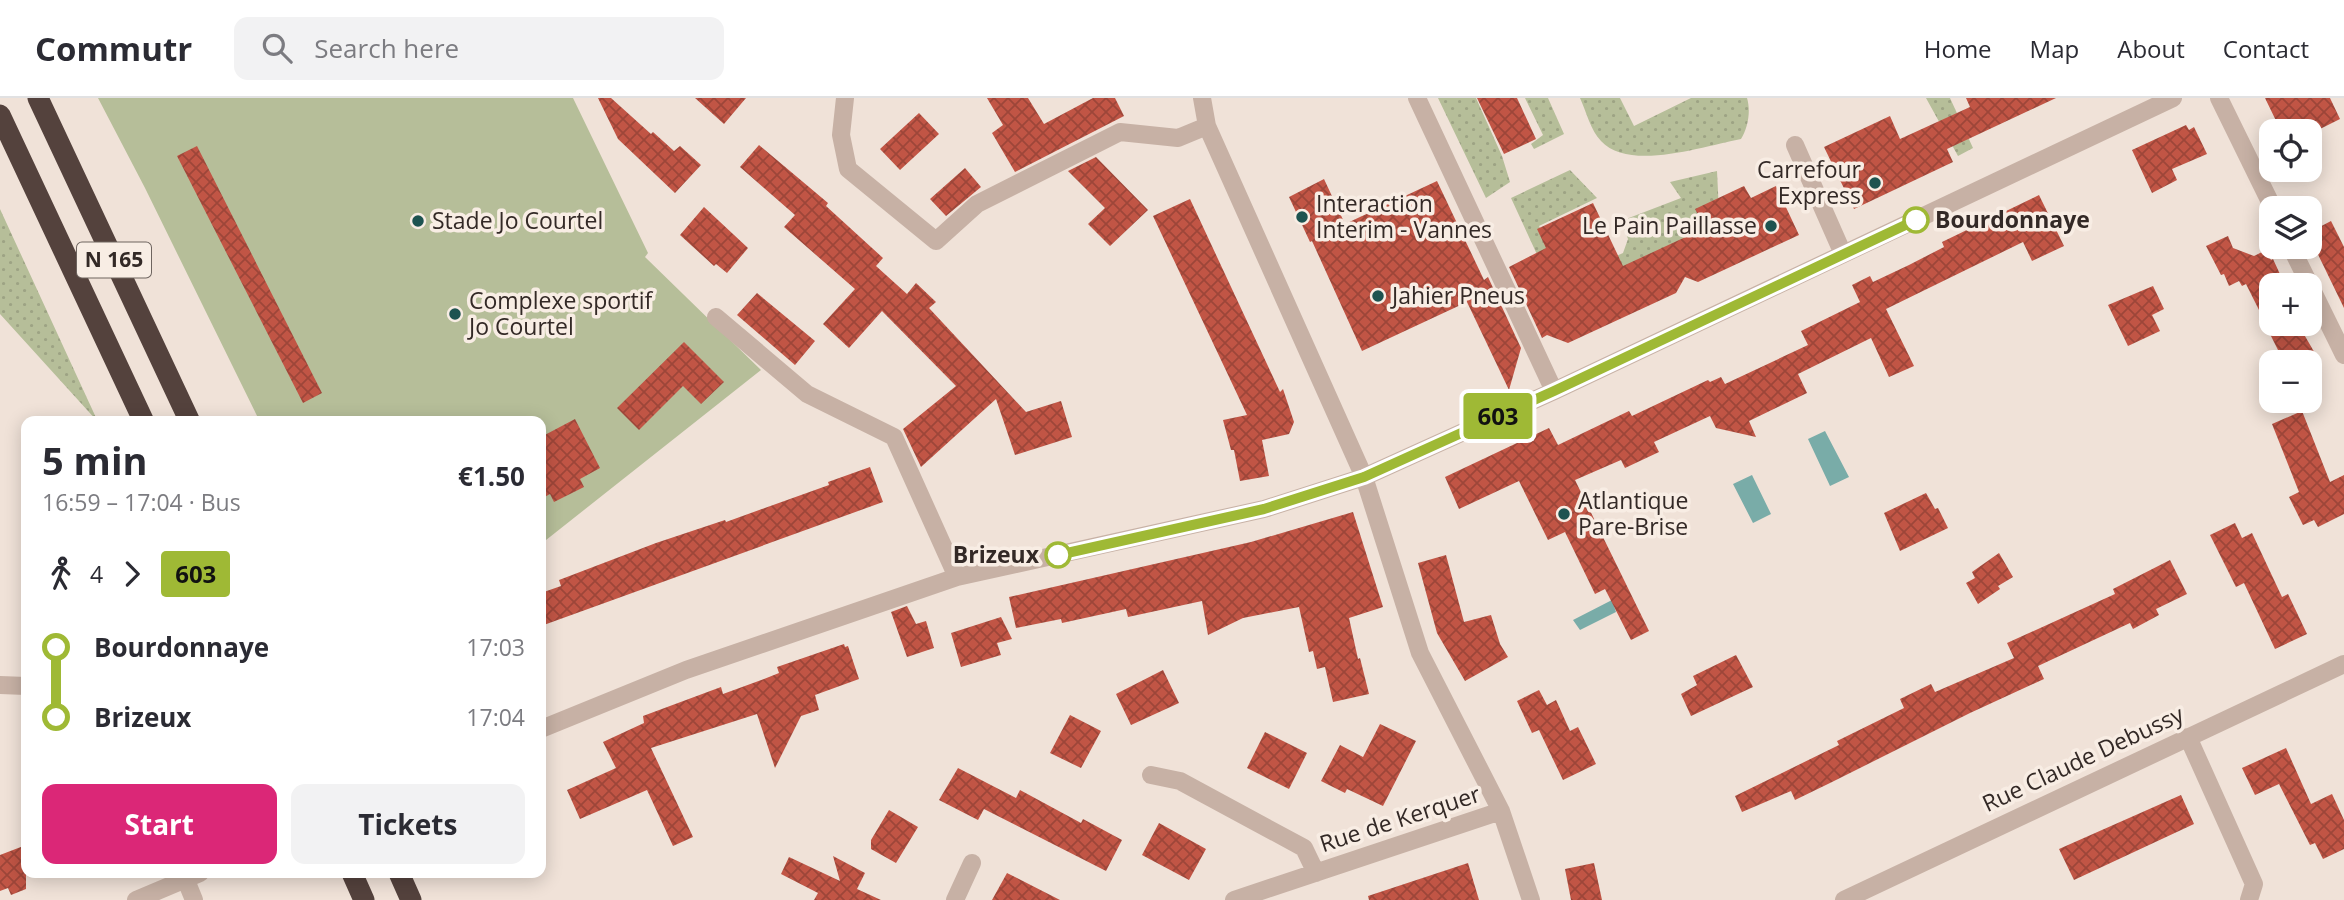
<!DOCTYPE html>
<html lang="en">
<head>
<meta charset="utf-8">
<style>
	:root { --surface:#fff; --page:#f2f2f3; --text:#2b2b33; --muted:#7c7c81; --line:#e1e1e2; --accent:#db2777 }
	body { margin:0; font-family:"Open Sans",sans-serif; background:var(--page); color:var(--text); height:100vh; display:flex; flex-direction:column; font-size:26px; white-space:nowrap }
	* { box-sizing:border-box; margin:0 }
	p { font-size:23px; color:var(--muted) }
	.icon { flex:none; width:38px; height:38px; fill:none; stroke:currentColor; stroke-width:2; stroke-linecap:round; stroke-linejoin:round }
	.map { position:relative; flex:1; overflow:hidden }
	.drawer { position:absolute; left:21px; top:318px; width:525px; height:462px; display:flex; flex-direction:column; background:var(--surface); border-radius:14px; box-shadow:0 4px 18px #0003 }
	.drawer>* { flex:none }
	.badge { padding:0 14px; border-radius:5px; font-size:24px; line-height:46px }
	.fabs { position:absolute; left:2259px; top:21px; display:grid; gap:14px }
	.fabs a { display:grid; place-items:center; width:63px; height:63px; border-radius:14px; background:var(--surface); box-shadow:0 4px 18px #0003; font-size:35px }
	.map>.badge { position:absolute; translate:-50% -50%; box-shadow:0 0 0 4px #fff }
	.legs { display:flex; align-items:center; gap:10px; height:77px; padding:0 21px; font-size:23px }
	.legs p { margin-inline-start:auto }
	.overview { display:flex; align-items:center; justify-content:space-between; height:119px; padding:0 21px }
	h1 { font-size:38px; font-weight:700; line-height:52px }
	.action { display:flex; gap:14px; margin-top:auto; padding:14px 21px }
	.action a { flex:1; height:80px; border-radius:14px; background:var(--accent); color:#fff; font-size:28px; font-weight:700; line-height:80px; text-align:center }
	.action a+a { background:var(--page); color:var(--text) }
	ul { padding:0 21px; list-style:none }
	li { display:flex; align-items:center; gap:24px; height:70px; font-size:26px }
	li i { display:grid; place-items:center; width:10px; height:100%; margin:0 9px; background:currentColor }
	li i::after { content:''; width:18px; height:18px; margin:-9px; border:5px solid; border-radius:50%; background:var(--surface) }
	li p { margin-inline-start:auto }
	li:first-child i { background:linear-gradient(#0000 50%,currentColor 0) }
	li:last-child i { background:linear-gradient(currentColor 50%,#0000 0) }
	header { display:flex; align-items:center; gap:42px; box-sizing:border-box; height:98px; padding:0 35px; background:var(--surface); border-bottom:2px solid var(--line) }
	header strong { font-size:33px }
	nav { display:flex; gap:38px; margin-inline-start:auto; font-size:24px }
	.search { width:490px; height:63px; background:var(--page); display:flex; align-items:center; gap:18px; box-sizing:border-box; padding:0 24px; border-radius:14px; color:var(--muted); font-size:26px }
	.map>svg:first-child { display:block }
</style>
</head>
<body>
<header>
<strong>Commutr</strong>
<div class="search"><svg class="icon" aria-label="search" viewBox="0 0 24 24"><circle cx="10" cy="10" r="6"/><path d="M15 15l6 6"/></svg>Search here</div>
<nav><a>Home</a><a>Map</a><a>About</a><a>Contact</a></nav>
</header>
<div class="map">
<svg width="2344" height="802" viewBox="0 0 2344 802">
	<defs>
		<pattern id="grass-dots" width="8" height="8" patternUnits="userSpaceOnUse" patternTransform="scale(1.75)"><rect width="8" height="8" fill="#b6be99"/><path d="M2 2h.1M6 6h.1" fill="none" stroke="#9da384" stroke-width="1.8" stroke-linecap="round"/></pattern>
		<pattern id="building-cross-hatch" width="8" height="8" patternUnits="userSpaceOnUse" patternTransform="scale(1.75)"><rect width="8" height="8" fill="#c15545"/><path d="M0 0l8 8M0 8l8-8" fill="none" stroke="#9d4639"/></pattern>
	</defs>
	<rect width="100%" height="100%" fill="#f0e2d8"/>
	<path fill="url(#grass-dots)" d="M 1438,0 L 1476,0 L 1502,58 L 1510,84 L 1486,100 Z
		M 1525,0 L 1548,0 L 1564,36 L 1534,51 L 1531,46 L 1543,37 Z
		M 1580,0 L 1620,0 L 1634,28 L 1691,0 L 1747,0 C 1751,13 1748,30 1741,41 C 1704,48 1629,74 1601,43 C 1591,33 1586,13 1580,0 Z
		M 1926,0 L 1950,0 L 1973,50 L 1958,58 Z
		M 1570,72 L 1597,100 L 1539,128 L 1553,159 L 1540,163 L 1511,100 Z
		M 1717,73 L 1719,114 L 1710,137 L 1640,171 L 1565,181 L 1623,155 L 1628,141 L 1621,123 L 1681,100 L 1670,84 Z
		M 0,111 L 98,324 L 0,216 Z"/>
	<path fill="#b6be99" d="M 98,0 L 573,0 L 648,155 L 645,159 L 761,272 L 541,446 L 541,324 L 260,324 L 145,90 Z"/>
	<path fill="#79aca8" d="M 1825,333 L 1849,379 L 1830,388 L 1808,341 Z
		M 1752,377 L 1771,416 L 1753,425 L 1733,386 Z
		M 1612,502 L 1616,514 L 1580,532 L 1573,522 Z"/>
	<path fill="url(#building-cross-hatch)" d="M 598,0 L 611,0 L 651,36 L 653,34 L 674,53 L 680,48 L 701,67 L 675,95 L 618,41 Z
		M 695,0 L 746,0 L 724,26 Z
		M 987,0 L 1028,0 L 1044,26 L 1093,0 L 1115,0 L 1124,18 L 1015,74 L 992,35 L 1003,27 Z
		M 1477,0 L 1517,0 L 1536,41 L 1504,56 Z
		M 1966,0 L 2056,0 L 1947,51 L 1953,64 L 1854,111 L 1824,49 L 1890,18 L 1900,41 L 1970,9 Z
		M 2265,0 L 2330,0 L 2340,21 L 2316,33 L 2281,33 Z
		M 919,15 L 939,36 L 900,72 L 880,51 Z
		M 2186,27 L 2189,32 L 2194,29 L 2207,56 L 2172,71 L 2177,82 L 2152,95 L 2132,52 Z
		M 759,47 L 828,105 L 826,108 L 883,160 L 876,168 L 907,196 L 916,185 L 936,204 L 929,210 L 1026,314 L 1061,303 L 1072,339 L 1015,357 L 996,301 L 921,369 L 903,331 L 956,288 L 882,213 L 849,250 L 823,226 L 855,191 L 784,129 L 795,117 L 740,69 Z
		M 197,48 L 322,295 L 303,305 L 177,58 Z
		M 1096,59 L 1148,112 L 1110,148 L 1088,126 L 1105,110 L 1068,73 Z
		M 965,70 L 981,89 L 946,118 L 930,101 Z
		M 1324,81 L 1345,126 L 1437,83 L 1484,182 L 1488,179 L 1521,250 L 1509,292 L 1467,204 L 1362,253 L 1312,143 L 1310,144 L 1289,99 Z
		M 1744,88 L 1751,100 L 1776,88 L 1799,137 L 1698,184 L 1685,179 L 1676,195 L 1568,245 L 1547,237 L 1542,240 L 1509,169 L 1546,150 L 1537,131 L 1593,105 L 1623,168 L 1705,130 L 1695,111 Z
		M 2039,97 L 2064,148 L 2032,163 L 2023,144 L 1886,211 L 1914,268 L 1889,279 L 1871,240 L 1798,276 L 1807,295 L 1749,323 L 1756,339 L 1716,330 L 1710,318 L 1654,344 L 1659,354 L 1625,370 L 1621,362 L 1575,382 L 1649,533 L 1631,542 L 1605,491 L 1595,496 L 1565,434 L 1548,442 L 1519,383 L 1459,411 L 1445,379 L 1549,330 L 1558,347 L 1629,313 L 1632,318 L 1708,282 L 1710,284 L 1721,279 L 1725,286 L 1808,247 L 1801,233 L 1860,204 L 1852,187 L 1870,178 L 1873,184 L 1909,167 L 1944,149 L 1942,144 Z
		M 1190,101 L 1280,294 L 1283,291 L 1294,324 L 1289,336 L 1262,342 L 1269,378 L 1240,383 L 1234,352 L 1231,352 L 1223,322 L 1247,317 L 1153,118 Z
		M 704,109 L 748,150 L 727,175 L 716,166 L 714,168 L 680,137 Z
		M 2331,123 L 2344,149 L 2344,210 L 2310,140 L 2310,134 Z
		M 2228,138 L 2233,150 L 2254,158 L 2266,152 L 2271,162 L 2273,161 L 2285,187 L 2272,187 L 2272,213 L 2262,218 L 2246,186 L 2242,188 L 2239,183 L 2229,188 L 2224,176 L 2221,177 L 2206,148 Z
		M 2153,188 L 2164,211 L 2152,217 L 2160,233 L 2128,248 L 2108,207 Z
		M 757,195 L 815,243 L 795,267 L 737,217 Z
		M 2265,226 L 2298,226 L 2320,264 L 2284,264 Z
		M 684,244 L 724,284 L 701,306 L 683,288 L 639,332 L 617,310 Z
		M 2302,313 L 2330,384 L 2344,377 L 2344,416 L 2318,429 L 2314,422 L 2303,427 L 2289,399 L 2299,394 L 2272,326 Z
		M 575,321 L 600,370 L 580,381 L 584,389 L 554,404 L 550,396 L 541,401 L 541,339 Z
		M 870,369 L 883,404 L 541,528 L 541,495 L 561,488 L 559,482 L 656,445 L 725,422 L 726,424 L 829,387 L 828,384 Z
		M 1926,395 L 1935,411 L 1938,410 L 1948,430 L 1900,453 L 1884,415 Z
		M 1353,414 L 1383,509 L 1349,520 L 1358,561 L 1360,560 L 1369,596 L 1333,604 L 1325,569 L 1317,571 L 1313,553 L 1309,554 L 1299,509 L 1243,520 L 1208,537 L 1202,503 L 1128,519 L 1126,511 L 1062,525 L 1061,521 L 1016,530 L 1009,499 L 1251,444 Z
		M 2235,425 L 2242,440 L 2252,435 L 2282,499 L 2288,496 L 2307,536 L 2275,551 L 2244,485 L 2236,489 L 2210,437 Z
		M 1999,455 L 2013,479 L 1998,488 L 2000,491 L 1978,506 L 1966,485 L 1975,480 L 1972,474 Z
		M 1446,457 L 1464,524 L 1491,517 L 1500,546 L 1508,559 L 1465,583 L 1437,535 L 1418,465 Z
		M 2170,462 L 2187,496 L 2156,511 L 2159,517 L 2133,531 L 2130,525 L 2038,568 L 2044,581 L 1970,615 L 1830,685 L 1795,702 L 1791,693 L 1742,714 L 1735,698 L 1839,647 L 1837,643 L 1904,610 L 1900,601 L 1931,586 L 1935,594 L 2014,560 L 2007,545 L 2115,496 L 2113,491 Z
		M 907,508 L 916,526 L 926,523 L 934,550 L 907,559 L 891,514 Z
		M 1001,519 L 1012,541 L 997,545 L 1001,557 L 961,569 L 951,535 Z
		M 844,546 L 845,549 L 848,548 L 859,581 L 815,597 L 819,612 L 801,618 L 775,670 L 757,616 L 651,650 L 693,739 L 673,748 L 647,692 L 580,721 L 567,692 L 616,670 L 603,644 L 644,625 L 643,618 L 721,589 L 723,596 L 764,581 L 779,575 L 777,569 Z
		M 1736,557 L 1753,589 L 1691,618 L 1681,596 L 1697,587 L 1693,578 Z
		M 1163,572 L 1179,605 L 1131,627 L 1116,596 Z
		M 1539,592 L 1547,607 L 1556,602 L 1570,633 L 1578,629 L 1596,666 L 1563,682 L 1539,632 L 1532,635 L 1517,603 Z
		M 1070,617 L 1101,633 L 1081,670 L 1050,655 Z
		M 1380,626 L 1416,643 L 1383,708 L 1347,691 L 1345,695 L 1321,683 L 1340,647 L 1363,659 Z
		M 1265,634 L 1307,655 L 1289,691 L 1247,670 Z
		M 2286,650 L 2311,706 L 2332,696 L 2344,722 L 2344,751 L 2323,761 L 2315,745 L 2310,747 L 2279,686 L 2255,697 L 2242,670 Z
		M 958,670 L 1016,700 L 1020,692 L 1081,725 L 1083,721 L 1122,742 L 1106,773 L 984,711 L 978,722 L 939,702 Z
		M 2181,697 L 2194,726 L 2074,782 L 2059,751 Z
		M 889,712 L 918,729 L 896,765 L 871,751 L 871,742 Z
		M 1159,725 L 1206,751 L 1189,782 L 1142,757 Z
		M 26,747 L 26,791 L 11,797 L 8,790 L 0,793 L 0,757 Z
		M 833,758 L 865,775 L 857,791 L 881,802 L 814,802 L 818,795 L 781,776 L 789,759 L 840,783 Z
		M 1468,765 L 1479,802 L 1369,802 L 1368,798 Z
		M 1594,765 L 1602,802 L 1571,802 L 1565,771 Z
		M 1007,775 L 1060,802 L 992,802 Z"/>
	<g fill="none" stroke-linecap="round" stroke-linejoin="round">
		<path stroke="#c7b1a5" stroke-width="18" d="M 845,0 L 841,37 L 848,71 L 936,143 L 977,106 L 1120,34 L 1178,40 L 1207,28
			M 1202,0 L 1207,28 L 1364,379 L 1420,555 L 1501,713 L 1531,802
			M 1417,0 L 1554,293
			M 2219,0 L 2273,110
			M 1795,47 L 1843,156
			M 2291,149 L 2344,257
			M 716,219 L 807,296 L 894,339 L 957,479
			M 0,587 L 26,588
			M 541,631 L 686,572 L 957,479 L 1264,411 L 1364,379 L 1554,293 L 2173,0
			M 2188,639 L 2254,786 L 2249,802
			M 1151,677 L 1180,683 L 1304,750 L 1316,775
			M 183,775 L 194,802
			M 136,802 L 200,775
			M 955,802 L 972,765
			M 1234,802 L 1501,713
			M 1844,802 L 2344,566"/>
		<path stroke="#54423d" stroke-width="21" d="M 38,0 L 190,324
			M 0,17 L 144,324
			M 352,775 L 364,802
			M 399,775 L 411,802"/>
	</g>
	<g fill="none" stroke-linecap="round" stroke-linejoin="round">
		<defs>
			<path id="line-1" d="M 1058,457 L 1264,411 L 1364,379 L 1554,293 L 1916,122"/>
		</defs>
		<use href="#line-1" stroke="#fff" stroke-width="16"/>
		<use href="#line-1" stroke="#9fb935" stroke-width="10"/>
	</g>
	<g fill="#1d5350" stroke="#f8ede4" stroke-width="2.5">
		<circle cx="1875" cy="85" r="7"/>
		<circle cx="1302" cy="119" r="7"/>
		<circle cx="418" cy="123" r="7"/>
		<circle cx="1771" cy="128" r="7"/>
		<circle cx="1378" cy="198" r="7"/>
		<circle cx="455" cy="216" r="7"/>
		<circle cx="1564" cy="416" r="7"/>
	</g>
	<g fill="#fff" stroke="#9fb935" stroke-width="3.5">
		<circle cx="1916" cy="122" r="12"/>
		<circle cx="1058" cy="457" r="12"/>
	</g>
	<g text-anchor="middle" stroke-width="7" stroke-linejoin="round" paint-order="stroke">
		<rect fill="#f8ede4" stroke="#6e645f" stroke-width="2" x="77" y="144.5" width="74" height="35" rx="5"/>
		<g font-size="21" font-weight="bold" fill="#332926">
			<text x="114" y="169">N 165</text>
		</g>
		<g font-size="23" fill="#332926" stroke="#f8ede4" text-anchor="start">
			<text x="1861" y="80" text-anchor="end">Carrefour<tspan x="1861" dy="26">Express</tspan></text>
			<text x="1316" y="114">Interaction<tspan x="1316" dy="26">Interim - Vannes</tspan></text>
			<text x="432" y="131">Stade Jo Courtel</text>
			<text x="1757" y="136" text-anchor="end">Le Pain Paillasse</text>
			<text x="1392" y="206">Jahier Pneus</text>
			<text x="469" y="211">Complexe sportif<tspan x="469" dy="26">Jo Courtel</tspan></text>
			<text x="1578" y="411">Atlantique<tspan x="1578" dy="26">Pare-Brise</tspan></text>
		</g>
		<g font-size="23" font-weight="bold" fill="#332926" stroke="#f8ede4" text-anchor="start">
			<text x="1935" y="130">Bourdonnaye</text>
			<text x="1039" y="465" text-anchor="end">Brizeux</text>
		</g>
		<g font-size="23" fill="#332926" stroke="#f8ede4">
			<text transform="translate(2083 661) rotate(-25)" y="8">Rue Claude Debussy</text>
			<text transform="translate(1400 721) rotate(-18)" y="8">Rue de Kerquer</text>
		</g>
	</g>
</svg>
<div class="fabs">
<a><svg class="icon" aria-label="locate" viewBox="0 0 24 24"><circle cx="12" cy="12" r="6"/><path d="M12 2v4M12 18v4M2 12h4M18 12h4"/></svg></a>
<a><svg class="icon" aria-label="layers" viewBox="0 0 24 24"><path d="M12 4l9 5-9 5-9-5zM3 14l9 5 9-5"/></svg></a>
<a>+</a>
<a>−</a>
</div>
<b class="badge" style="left:1498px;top:318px;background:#9fb935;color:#111">603</b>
<section class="drawer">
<div class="overview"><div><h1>5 min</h1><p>16:59 – 17:04 · Bus</p></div><b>€1.50</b></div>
<div class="legs"><svg class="icon" aria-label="walk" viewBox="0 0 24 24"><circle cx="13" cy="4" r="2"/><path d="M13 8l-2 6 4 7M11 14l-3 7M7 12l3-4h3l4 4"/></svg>4<svg class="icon" aria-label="forward" viewBox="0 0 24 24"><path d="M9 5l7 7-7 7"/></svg><b class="badge" style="background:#9fb935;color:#111">603</b></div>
<ul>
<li><i style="color:#9fb935"></i><b>Bourdonnaye</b><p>17:03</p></li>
<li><i style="color:#9fb935"></i><b>Brizeux</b><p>17:04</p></li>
</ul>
<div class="action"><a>Start</a><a>Tickets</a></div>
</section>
</div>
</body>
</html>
